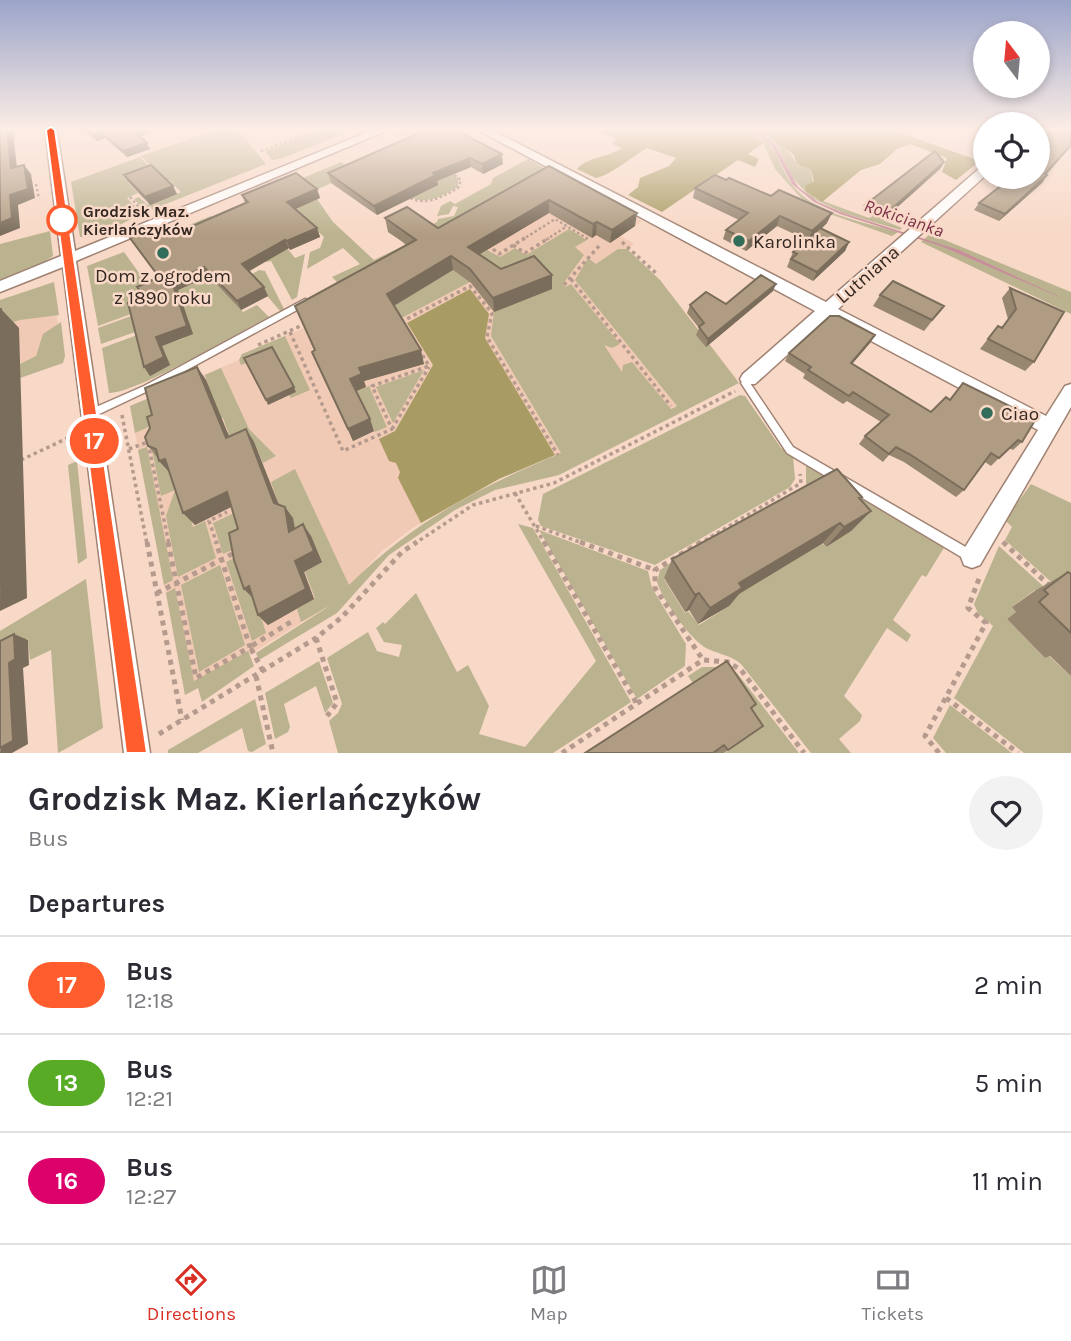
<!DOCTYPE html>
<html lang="en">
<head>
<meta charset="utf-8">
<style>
	:root { --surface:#fff; --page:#f2f2f3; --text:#2b2b33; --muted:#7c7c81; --line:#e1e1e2; --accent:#d93025 }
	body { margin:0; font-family:Karla,sans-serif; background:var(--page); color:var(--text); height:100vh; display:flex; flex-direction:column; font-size:26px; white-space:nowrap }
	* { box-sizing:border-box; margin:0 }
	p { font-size:23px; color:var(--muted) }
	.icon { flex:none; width:38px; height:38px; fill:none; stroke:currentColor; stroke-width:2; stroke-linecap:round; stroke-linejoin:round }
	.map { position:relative; height:753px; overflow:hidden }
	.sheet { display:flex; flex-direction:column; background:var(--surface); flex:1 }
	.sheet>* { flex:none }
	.badge { padding:0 14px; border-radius:23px; font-size:24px; line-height:46px }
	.needle { width:46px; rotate:344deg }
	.buttons { position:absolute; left:973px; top:21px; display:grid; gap:14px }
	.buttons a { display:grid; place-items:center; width:77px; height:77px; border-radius:50%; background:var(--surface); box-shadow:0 4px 10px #0003; font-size:35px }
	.map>.badge { position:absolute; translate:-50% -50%; box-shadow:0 0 0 4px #fff }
	h2 { padding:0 28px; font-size:26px; line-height:63px }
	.round { display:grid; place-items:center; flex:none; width:74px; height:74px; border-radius:37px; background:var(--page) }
	.overview { display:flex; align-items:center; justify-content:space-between; height:119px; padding:0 28px }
	h1 { font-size:33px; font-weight:700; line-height:52px }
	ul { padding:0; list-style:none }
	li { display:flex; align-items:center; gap:21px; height:98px; padding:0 28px; border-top:2px solid var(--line) }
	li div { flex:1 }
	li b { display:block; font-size:26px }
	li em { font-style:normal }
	li .badge { min-width:77px; font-weight:700; text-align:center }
	.tab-bar { display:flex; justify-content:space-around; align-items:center; height:98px; border-top:2px solid var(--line); background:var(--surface); font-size:19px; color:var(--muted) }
	.tab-bar a { display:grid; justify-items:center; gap:4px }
	.tab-bar .on { color:var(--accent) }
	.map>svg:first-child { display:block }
</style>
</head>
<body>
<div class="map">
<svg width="1071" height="753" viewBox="0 0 1071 753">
	<rect width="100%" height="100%" fill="#f8d8c6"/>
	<path fill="#f1cab5" d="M 549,171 L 642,221 L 621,236 L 634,244 L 628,249 L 660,280 L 736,378 L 669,409 L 499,478 L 414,527 L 383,550 L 333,603 L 185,695 L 130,406 L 239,360 L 242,354 L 304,328 L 301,319 Z
		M 8,297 L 12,314 L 56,307 L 61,357 L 0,382 L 0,300 Z"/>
	<path fill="#bbb38f" d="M 215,130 L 238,130 L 266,164 L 146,212 L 134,199 L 139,197 L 148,205 L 181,192 L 169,180 L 166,182 L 141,156 Z
		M 319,130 L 353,130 L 283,158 L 272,160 L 265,151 Z
		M 743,130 C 775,130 778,168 794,187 C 817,215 865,222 898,232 L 892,236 L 827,213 L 801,198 L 775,169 L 763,143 Z
		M 758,130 C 774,134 789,150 797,164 L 811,168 L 815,198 L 869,218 L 873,216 L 902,228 L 900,230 L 843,213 L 810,197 L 793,178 L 776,144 Z
		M 140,157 L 155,172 L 128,183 L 138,193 L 127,198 L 142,214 L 97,236 L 80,237 L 71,182 Z
		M 528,159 L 556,175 L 341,286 L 332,277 L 360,264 L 343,248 L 307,269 L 310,252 L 320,248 L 324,237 L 310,224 L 279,238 L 295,258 L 305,254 L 297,297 L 292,300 L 271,261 L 265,262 L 249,252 L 235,284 L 259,270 L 265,271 L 284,309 L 280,311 L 258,285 L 231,299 L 243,312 L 257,305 L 269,317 C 239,332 136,394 109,393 L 102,348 L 140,334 L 145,352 L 184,338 L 181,324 L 189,321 L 184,308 L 134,313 L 98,326 L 87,266 L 124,252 L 152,291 L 182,288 L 199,280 L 191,243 L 179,229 L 211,216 L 218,222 L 222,221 L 215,215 L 341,162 L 348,167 L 347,176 L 309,193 L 317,199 L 333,222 L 374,260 L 405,245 L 401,240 L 437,222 L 438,219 L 454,216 L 458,207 L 453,206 L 449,214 L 437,216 L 441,206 L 450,201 L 455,204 L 491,184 L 493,178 Z
		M 442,167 L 458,178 L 458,187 C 442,196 426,206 408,196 L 424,176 Z
		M 569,229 L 587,240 L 575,247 L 584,255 L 563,284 L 565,287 L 571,284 L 620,344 L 612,348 L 604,345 L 622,372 L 623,365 L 632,362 L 671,409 L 677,406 L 575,280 L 588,258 L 596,264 L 618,249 L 627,249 L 660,280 L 739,383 L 559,475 L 495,490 L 455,510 L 389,555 L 337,613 L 259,660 L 256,653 L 331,605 L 301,622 L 297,609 L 315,598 L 305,572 L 322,561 L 311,536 L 293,544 L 294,520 L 283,518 L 271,482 L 295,469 L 349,585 C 414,521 478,488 561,453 L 491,336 L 494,312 L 552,288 L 502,282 L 470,260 L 487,250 L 500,257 L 515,248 L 526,255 Z
		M 50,231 L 53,256 L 43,263 L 0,280 L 0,244 Z
		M 930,234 L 1071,292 L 1071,314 L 921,242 Z
		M 453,270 L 470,282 L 375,332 L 363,324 Z
		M 54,282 L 59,315 L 20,320 L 0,326 L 0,300 Z
		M 134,315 L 138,331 L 101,344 L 98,328 Z
		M 61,322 L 65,356 L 63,363 L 0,385 L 8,370 L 36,356 L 43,334 Z
		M 285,336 L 310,390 L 291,398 L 289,395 L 296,391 L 274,352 L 241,365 L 239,360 L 242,354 Z
		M 221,368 L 249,429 L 276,456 L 263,463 L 254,443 L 233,452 L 224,434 L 228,432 L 223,418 L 218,420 L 205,375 Z
		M 424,370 L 393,423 L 376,387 Z
		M 369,386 L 387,427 L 375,432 L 356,392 Z
		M 740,395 L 745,396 L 781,448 L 793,456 L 795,479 L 790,487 L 655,565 L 541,526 L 538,520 L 543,494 Z
		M 154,396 L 162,421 L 135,433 L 130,406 Z
		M 151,445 L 176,472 L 193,527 L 205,521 L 216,558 L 178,577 L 166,516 L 175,490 L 161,496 Z
		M 147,447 L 173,580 L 164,585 L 138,450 Z
		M 77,461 L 87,558 L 78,564 L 68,465 Z
		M 806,463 L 945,546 L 926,577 L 922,575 L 893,620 L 911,635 L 907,642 L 887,628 L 844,696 L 862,715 L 860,721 L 839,739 L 851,753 L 811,753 L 741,664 C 731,655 717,654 706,648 C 690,639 662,599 657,582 L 660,570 L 677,559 L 664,579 L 685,613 L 688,611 L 699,625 L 729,606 L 727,601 L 822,543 L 826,547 L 851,531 L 795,492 L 806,485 Z
		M 1031,484 L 1071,503 L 1071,600 L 1005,540 L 1012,527 L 1005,520 Z
		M 234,513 L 243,539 L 237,548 L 223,554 L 213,523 Z
		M 518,524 L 533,528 L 631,702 L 553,753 L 338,753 L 329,721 L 338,713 L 342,704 L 327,658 L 368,632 L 377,651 L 399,657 L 402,645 L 384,642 L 376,628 L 383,622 L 385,624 L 416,593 L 457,672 L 468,665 L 489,706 L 479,734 L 525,747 L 596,661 Z
		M 539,530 L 648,571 L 652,588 L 686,644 L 685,666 L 637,699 Z
		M 999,546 L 1064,605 L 1060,612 L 1035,590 L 1012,607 L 1016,612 L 1007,619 L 1045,658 L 1049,656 L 1071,676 L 1071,753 L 1024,753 L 954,698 L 993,626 L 978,613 L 974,604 Z
		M 242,554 L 266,633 L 252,641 L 226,562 Z
		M 220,565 L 245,645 L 199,672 L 181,585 Z
		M 86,579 L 103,728 L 58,753 L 51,650 L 30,660 L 28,639 L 10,648 L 0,647 L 0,631 Z
		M 175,588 L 194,681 L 248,651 L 254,666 L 202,702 L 198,688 L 185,695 L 166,593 Z
		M 319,661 L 333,703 L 325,713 L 316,686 L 284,704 L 290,727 L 288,732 L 275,739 L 265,693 Z
		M 702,667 L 730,667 L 737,673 L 799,753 L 725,753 L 748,736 L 695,686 L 688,676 Z
		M 255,699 L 266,744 L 252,752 L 248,751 L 242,728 L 198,753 L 168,753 L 168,750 Z
		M 950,705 L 1012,753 L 946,753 L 933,738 Z"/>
	<path fill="#a89b63" d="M 598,130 L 743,130 L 763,143 L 748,154 L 759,159 L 755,167 L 738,160 L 662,212 L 628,195 L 638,187 L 640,178 L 669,166 L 676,158 L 647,148 C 631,157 613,174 596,178 L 577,169 C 588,156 608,158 622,148 L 612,144 L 616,139 Z
		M 761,130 L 892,130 L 980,161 L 956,180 L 942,172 L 947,158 L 910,144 L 897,149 L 880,164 L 861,170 L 822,202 L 806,191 L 805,186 L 814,181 L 811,169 L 797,164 L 794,155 Z
		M 470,289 L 489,314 L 485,338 L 555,455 L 499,479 L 421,523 L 398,478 L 400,472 L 396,463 L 389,461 L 379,439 L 395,431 L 433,365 L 407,323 Z"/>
	<path fill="#c98c9b" d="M 751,130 L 758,130 L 775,144 L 798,187 L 818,202 L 843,213 L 959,250 L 1071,302 L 941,246 L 840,214 L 814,202 L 792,184 L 772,146 Z"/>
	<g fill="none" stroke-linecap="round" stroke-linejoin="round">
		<defs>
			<path id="lane" d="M 305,299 L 308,300 L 309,302 L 308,304 L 150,390 L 93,417 L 87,417 L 85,414 L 87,411 L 144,386 Z
				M 749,376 L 752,377 L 753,379 L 750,383 L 793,447 L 976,553 L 978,557 L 976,561 L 972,562 L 968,561 L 787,453 L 741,383 L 746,377 Z"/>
			<path id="street" d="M 45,130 L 57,130 L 75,251 L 373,130 L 388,130 L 76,261 L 150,753 L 124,753 L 63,267 L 0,292 L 0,281 L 61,256 Z
				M 478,130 L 492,130 L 826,302 L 981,167 L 985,166 L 985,176 L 838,309 L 1046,416 L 1065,386 L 1071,384 L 1071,407 L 980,565 L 972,568 L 964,565 L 961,557 L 964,549 L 1038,430 L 828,318 L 755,384 L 743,384 L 740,379 L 743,374 L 815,311 Z"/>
		</defs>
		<use href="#lane" stroke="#a08273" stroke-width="3"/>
		<use href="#street" stroke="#a08273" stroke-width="3"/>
		<path stroke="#b59b8e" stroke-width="2.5" stroke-dasharray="2.5 2.5" stroke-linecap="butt" d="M 396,136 L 411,130
			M 261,151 L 317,130
			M 36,184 L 39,199
			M 406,196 C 425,207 440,198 458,188 L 461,180 L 451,172
			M 130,197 L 143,212
			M 522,240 L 555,219 L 588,239
			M 546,240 L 567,226"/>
		<path stroke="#b59b8e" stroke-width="3.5" stroke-dasharray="3.5 3.5" stroke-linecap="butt" d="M 622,242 L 658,275
			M 513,245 L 525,253 L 549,238
			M 493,249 L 499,254 L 525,238
			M 571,279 L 671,406
			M 564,285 L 599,246
			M 401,322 L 470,286 L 492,313 L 487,337 L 558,455
			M 290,332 L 343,451 L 392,429 L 372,386 L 429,366 L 420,351
			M 258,345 L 305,324
			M 122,415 L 147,544
			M 392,429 L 429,367
			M 148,443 L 169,544
			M 129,449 L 150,441
			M 21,460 L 74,435
			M 515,493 L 545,544
			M 536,526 L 585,544
			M 1003,542 L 1005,544
			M 217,544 L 209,521 L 227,512
			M 414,544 L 473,505 L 554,483 L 735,391
			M 699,544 L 801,483 L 800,474"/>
		<path stroke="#b59b8e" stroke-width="5" stroke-dasharray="5 5" stroke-linecap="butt" d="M 147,542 L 182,720
			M 168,542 L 196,678 L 250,647 L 216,542
			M 544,542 L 637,704
			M 580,542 L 655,570
			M 701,542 L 655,570 L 655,588 L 703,660
			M 1003,542 L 1051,587
			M 157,593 L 236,552
			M 316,638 L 337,703 L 327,716
			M 263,671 L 250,647 L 294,620
			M 256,676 L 273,753
			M 946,698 L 1018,753
			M 159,734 L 316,638 L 342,617 L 402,552 L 417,542
			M 562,753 L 703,660 L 728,662 L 741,670 L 804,753
			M 939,753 L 925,736 L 986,623 L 968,608 L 980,576"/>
		<use href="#lane" fill="#fff" fill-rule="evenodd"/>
		<use href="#street" fill="#fff" fill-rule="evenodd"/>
	</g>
	<path fill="#978670" d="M 82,130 L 157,130 L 139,136 L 150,149 L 127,157 L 105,138 L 97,141 Z
		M 1071,130 L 1071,146 L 1046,175 L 1047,175 L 1042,183 L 999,221 L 974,210 L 979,203 L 1042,154 L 1038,152 L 1038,145 L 1039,144 Z
		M 435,132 L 503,164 L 483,174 L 471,167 L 437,181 L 438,185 L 377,215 L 331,183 L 328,173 Z
		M 549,166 L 635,226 L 610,243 L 596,235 L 592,238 L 549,213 L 480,254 L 501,269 L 552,275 L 552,289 L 494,312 L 471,283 L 453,270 L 394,306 L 424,364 L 364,381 L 366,387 L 356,391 L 374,431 L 353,441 L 312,352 L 315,351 L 407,245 L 388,232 L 385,218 L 438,228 Z
		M 941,168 L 883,220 L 862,211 L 865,205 Z
		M 124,175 L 177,194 L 150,205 L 128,182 Z
		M 695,188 L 827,223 L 821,229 L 849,242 L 845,251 L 813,281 L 787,267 L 793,252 L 807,240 L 777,226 L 746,251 L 723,239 L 726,230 L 739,220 L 693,198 Z
		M 317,189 L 320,198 L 295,209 L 317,228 L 320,237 L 290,250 L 289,248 L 249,271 L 268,296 L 241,310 L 209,276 L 178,290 L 193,334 L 162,346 L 170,365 L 150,376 L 144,297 L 158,277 L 130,238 L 172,235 L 245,203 L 242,195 Z
		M 1010,288 L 1034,362 L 1025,371 L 980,349 L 998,326 L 1001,328 L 1008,319 L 1002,298 Z
		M 773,291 L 706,347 L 696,335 L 699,328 L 687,313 L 690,305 L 726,304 Z
		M 880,295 L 944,306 L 924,331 L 873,306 Z
		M 875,335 L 870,343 L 852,364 L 931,412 L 949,400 L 963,383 L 1022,442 L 1013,450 L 1009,448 L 991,466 L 985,462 L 964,490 L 956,497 L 904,462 L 889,455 L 883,462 L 859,444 L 865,436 L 881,422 L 847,401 L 843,404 L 803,378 L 805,374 L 785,361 L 789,353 Z
		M 197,367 L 206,380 L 229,437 L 246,429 L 254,442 L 278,505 L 293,518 L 295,528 L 311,536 L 322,562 L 304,572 L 314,599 L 268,625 L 258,615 L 252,597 L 244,589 L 238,529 L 231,507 L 195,525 L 169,472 L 148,446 L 152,415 Z
		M 860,499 L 871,511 L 851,531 L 826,547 L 823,543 L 739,594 L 729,606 L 698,624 L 689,610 L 685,612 L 664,578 L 672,559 Z
		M 1068,572 L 1071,574 L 1071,676 L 1050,656 L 1045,658 L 1007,619 L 1016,612 L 1012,607 L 1036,590 Z
		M 751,708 L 728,750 L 724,753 L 585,753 Z"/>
	<path fill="#7b6d5b" d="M 7,130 L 15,130 L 14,140 L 18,178 L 11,168 Z
		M 138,130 L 157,130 L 137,137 L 134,131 Z
		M 101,132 L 105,138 L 97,141 L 94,135 Z
		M 147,143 L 150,149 L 127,157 L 123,151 Z
		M 502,154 L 503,164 L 483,174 L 482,164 Z
		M 470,158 L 471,167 L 437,181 L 438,185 L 377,215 L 374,206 L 433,173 Z
		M 944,162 L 941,168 L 883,220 L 886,214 Z
		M 24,165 L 31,174 L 35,198 L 18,205 L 20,228 L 0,236 L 0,223 L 10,195 Z
		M 1047,175 L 1042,183 L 999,221 L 1005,214 Z
		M 173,186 L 177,194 L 150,205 L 145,197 Z
		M 317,189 L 320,198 L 291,211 L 287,202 Z
		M 549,200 L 549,213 L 470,260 L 468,247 Z
		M 637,213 L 635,226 L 610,243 L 612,230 Z
		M 832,213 L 827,223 L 808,241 L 812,231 Z
		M 780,216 L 777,226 L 746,251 L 749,241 Z
		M 597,222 L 596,235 L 592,238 L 593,224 Z
		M 317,228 L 320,237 L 290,250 L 287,241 Z
		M 285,240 L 289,248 L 246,273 L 242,264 Z
		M 849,242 L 845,251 L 813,281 L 817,272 Z
		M 451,256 L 453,270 L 390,308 L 387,294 Z
		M 204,267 L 209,276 L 178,290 L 193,334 L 162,346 L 170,365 L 150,376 L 144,367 L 172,282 Z
		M 552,275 L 552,289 L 494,312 L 493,298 Z
		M 776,284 L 773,291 L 706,347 L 708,339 Z
		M 264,287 L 268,296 L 241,310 L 237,301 Z
		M 1,309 L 19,328 L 27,598 L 0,611 Z
		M 875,335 L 870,343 L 846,371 L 851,363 Z
		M 421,350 L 424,364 L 364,381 L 366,387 L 355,392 L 350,379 L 359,368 Z
		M 197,367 L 206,380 L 235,451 L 226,438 Z
		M 294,387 L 296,392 L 268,405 L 266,400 Z
		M 370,419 L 374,431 L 353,441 L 348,429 Z
		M 246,429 L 254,442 L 283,515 L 274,503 Z
		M 165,459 L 171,474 L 159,461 Z
		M 227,492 L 237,504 L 195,525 L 183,513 Z
		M 285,507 L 293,518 L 297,543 L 289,532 Z
		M 871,511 L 851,531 L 826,547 L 844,527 Z
		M 840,523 L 823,543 L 739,594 L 729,606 L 698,624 L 710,608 L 739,583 Z
		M 303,524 L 311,536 L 322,562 L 304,572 L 314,599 L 268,625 L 258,615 L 295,561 Z
		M 249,586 L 254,599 L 244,589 Z
		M 699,593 L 689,610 L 685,612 L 695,595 Z
		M 14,634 L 28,640 L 29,665 L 23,668 L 28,744 L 12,753 L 0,753 L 9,663 Z"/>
	<path fill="#b09c82" stroke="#7b6d5b" stroke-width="2" d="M 0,130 L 7,130 L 11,168 L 24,165 L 28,189 L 10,195 L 12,218 L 0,223 Z
		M 87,130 L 138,130 L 134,131 L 147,143 L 123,151 L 101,132 L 94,135 Z
		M 426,130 L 431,130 L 435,132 L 440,130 L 456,130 L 502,154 L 482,164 L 470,158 L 433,173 L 436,175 L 374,206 L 328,173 Z
		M 1052,130 L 1071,130 L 1071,145 L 1045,174 L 1047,175 L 1005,214 L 979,203 L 1012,177 L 1038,177 L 1038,157 L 1050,147 L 1039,144 Z
		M 935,151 L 944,162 L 886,214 L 865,205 Z
		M 151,165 L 173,186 L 145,197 L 124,175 Z
		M 549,166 L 637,213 L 612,230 L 597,222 L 593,224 L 549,200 L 468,247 L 501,269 L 534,256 L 552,275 L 493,298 L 470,269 L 451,256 L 387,294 L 421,350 L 359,368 L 362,374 L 350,379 L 370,419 L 348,429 L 312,352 L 315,350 L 295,306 L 416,240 L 385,218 L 407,207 L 438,228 Z
		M 296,173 L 317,189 L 287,202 L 317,228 L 287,241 L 285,240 L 242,264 L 264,287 L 237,301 L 204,267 L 172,282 L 187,326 L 156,337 L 164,357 L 144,367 L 128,303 L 145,297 L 137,287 L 159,277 L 130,238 L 164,225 L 172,235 L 248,202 L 242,195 Z
		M 715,175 L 726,180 L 729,178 L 771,196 L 779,190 L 832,213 L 812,231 L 780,216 L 749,241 L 726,230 L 748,213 L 695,188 Z
		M 820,228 L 849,242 L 817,272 L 791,259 L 797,254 L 793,252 Z
		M 761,275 L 776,284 L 708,339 L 699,327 L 704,323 L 690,305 L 706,292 L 726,304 Z
		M 893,281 L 944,306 L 932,320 L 880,295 Z
		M 1010,288 L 1064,312 L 1034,362 L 988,339 L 998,326 L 1002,328 L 1016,309 Z
		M 0,309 L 1,309 L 1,585 L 0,586 Z
		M 830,316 L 839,316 L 875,335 L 851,363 L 931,412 L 946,397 L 950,400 L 963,383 L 1030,416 L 1034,422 L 1022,442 L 1018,440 L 999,458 L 991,453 L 964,490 L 911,455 L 896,447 L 889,454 L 865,436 L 889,415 L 853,392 L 849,396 L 808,370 L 811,367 L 789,353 Z
		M 272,347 L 294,387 L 266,400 L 244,358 Z
		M 197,367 L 226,438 L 246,429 L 274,503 L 285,507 L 289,532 L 303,524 L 314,551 L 295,561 L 306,589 L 258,615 L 249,586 L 244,589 L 234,560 L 229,533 L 238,529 L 227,492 L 183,513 L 165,459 L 159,461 L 156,449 L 148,446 L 145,437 L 150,428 L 147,417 L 152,415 L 145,388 Z
		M 837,469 L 862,497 L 859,498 L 871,511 L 844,527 L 840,523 L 739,583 L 742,588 L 710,608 L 699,593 L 695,595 L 672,559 Z
		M 1068,572 L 1071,574 L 1071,633 L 1039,602 L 1048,594 L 1044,590 Z
		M 14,634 L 15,659 L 9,663 L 13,741 L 0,748 L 0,641 Z
		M 727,661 L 756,704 L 751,708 L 763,726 L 728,750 L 724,745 L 713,753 L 585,753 Z"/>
	<linearGradient id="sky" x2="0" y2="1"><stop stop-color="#9ba4c9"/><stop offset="0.55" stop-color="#fcede5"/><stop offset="1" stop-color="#fcede5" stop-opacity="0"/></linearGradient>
	<rect width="1071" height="235" fill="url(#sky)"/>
	<path fill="#ff5d2d" stroke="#fff" stroke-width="2" d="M 51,127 L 55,130 L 147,753 L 126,753 L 46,130 Z"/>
	<circle fill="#fff" stroke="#ff5d2d" stroke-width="3.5" cx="62" cy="220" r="14"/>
	<g fill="#316d58" stroke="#f8d8c6" stroke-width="2.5">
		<circle cx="739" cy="241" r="7"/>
		<circle cx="163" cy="253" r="7"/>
		<circle cx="987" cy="413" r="7"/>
	</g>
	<g text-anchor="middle" stroke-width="5" stroke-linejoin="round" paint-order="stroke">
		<g font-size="16" font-weight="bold" fill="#332721" stroke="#f8d8c6" text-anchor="start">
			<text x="83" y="217">Grodzisk Maz.<tspan x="83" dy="18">Kierlańczyków</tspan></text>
		</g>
		<g font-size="18" font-style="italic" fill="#7c3149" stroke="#f8d8c6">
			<text transform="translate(904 218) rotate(19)" y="6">Rokicianka</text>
		</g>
		<g font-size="19" fill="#332721" stroke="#f8d8c6" text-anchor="start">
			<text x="753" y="248">Karolinka</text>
			<text x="163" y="282" text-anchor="middle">Dom z ogrodem<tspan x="163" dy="22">z 1890 roku</tspan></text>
			<text x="1001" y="420">Ciao</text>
		</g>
		<g font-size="19" fill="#332721" stroke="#f8d8c6">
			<text transform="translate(867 274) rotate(-41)" y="7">Lutniana</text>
		</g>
	</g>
</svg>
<div class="buttons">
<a><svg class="needle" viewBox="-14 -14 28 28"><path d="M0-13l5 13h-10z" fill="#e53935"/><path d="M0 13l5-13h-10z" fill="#7c7c81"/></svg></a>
<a><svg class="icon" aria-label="locate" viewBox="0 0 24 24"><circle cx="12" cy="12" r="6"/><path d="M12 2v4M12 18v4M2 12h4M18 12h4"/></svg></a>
</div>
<b class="badge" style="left:94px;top:441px;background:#ff5d2d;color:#fff">17</b>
</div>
<section class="sheet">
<div class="overview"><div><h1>Grodzisk Maz. Kierlańczyków</h1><p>Bus</p></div><a class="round"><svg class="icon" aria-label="heart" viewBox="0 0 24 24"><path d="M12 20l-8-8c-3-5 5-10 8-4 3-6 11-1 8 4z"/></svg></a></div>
<h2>Departures</h2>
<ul>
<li><span class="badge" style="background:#ff5d2d;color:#fff">17</span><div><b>Bus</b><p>12:18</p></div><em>2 min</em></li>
<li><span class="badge" style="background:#58ab25;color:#fff">13</span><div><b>Bus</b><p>12:21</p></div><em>5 min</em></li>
<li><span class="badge" style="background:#dc006a;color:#fff">16</span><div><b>Bus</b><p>12:27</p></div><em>11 min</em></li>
</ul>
</section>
<nav class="tab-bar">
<a class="on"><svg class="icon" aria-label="directions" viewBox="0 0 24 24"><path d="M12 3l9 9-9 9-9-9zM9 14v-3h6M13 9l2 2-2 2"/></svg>Directions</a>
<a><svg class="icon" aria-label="map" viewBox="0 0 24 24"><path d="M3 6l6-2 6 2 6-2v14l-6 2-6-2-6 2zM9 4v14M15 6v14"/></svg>Map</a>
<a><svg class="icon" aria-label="tickets" viewBox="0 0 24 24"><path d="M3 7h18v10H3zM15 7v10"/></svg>Tickets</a>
</nav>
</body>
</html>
